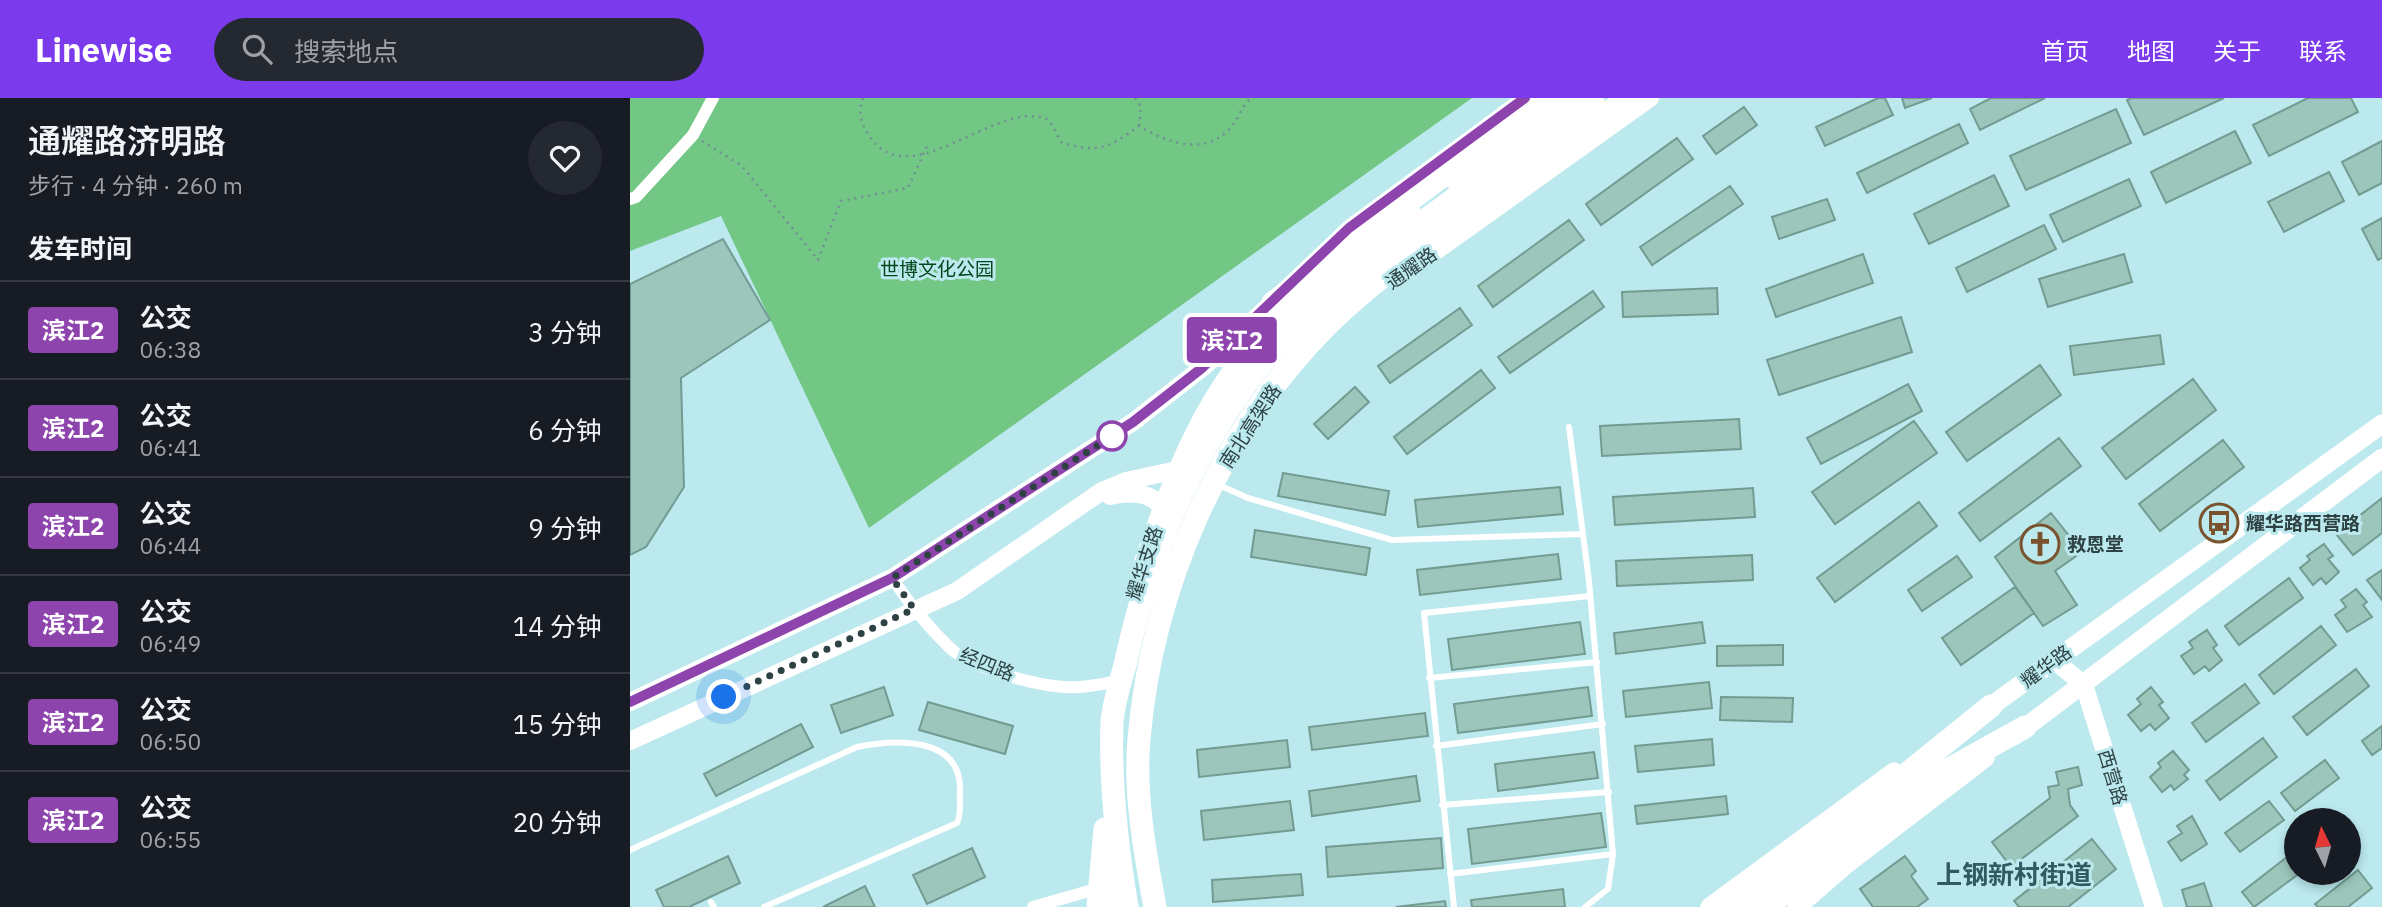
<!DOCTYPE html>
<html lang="zh">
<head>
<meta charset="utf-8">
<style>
	:root { --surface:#171b24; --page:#242831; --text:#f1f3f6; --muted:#9ea1a6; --line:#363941; --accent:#7c3aed }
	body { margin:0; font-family:"IBM Plex Sans","Noto Sans SC",sans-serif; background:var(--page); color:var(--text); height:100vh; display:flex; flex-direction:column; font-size:26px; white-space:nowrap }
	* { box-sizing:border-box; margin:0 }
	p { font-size:23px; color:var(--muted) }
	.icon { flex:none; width:38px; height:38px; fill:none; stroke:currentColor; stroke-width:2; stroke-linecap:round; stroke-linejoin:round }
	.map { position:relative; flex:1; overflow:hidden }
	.details { display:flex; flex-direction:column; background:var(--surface); width:630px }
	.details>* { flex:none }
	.badge { padding:0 14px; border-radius:5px; font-size:24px; line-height:46px }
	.needle { width:46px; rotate:355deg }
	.buttons { position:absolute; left:1654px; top:710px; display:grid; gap:14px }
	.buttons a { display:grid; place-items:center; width:77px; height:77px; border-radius:50%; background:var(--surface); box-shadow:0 4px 10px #0003; font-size:35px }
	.you { position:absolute; width:35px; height:35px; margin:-18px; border:5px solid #fff; border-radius:50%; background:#1a73e8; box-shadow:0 0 0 10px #1a73e833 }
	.map>.badge { position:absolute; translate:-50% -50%; box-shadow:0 0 0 4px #fff }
	h2 { padding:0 28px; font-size:26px; line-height:63px }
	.round { display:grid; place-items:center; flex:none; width:74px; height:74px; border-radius:37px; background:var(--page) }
	.headline { display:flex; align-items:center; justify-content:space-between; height:119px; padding:0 28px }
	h1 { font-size:33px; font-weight:600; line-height:52px }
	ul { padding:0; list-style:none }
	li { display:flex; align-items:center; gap:21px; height:98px; padding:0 28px; border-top:2px solid var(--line) }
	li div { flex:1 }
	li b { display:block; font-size:26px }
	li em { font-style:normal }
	li .badge { min-width:77px; font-weight:700; text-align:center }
	header { display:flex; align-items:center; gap:42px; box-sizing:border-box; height:98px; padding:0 35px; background:var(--accent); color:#fff }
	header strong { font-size:33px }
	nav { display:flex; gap:38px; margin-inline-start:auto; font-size:24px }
	.search { width:490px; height:63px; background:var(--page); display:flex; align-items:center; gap:18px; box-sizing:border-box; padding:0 24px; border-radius:38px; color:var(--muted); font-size:26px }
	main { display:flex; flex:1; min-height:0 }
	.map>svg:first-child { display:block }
</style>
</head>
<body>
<header>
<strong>Linewise</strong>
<div class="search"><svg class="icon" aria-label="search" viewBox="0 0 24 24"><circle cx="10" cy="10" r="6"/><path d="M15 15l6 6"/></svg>搜索地点</div>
<nav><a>首页</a><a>地图</a><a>关于</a><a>联系</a></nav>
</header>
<main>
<section class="details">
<div class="headline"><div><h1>通耀路济明路</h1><p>步行 · 4 分钟 · 260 m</p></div><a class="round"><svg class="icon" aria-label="heart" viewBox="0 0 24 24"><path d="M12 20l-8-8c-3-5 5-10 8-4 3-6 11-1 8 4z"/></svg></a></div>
<h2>发车时间</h2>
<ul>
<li><span class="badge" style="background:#8e44ad;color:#fff">滨江2</span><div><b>公交</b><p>06:38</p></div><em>3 分钟</em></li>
<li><span class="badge" style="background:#8e44ad;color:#fff">滨江2</span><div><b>公交</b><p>06:41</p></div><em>6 分钟</em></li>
<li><span class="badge" style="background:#8e44ad;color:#fff">滨江2</span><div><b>公交</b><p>06:44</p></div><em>9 分钟</em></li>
<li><span class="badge" style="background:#8e44ad;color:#fff">滨江2</span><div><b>公交</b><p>06:49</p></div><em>14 分钟</em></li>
<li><span class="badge" style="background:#8e44ad;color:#fff">滨江2</span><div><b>公交</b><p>06:50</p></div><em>15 分钟</em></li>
<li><span class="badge" style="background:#8e44ad;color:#fff">滨江2</span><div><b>公交</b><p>06:55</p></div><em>20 分钟</em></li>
</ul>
</section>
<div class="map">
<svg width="1752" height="809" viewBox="0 0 1752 809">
	<rect width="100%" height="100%" fill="#bbe9ee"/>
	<path fill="#73c785" d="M 0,0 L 842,0 L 239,430 L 91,118 L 0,153 Z"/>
	<path fill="#9cc6bb" stroke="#729b91" stroke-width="2" d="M 1248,0 L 1255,0 L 1263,17 L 1195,48 L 1186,29 Z
		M 1272,0 L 1302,0 L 1275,10 Z
		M 1361,0 L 1415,0 L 1350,32 L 1340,11 Z
		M 1502,0 L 1594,0 L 1514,37 L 1497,2 Z
		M 1678,0 L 1721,0 L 1728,14 L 1639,58 L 1623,27 Z
		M 1114,9 L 1127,27 L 1086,56 L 1073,38 Z
		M 1486,11 L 1501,45 L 1396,92 L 1380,58 Z
		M 1329,26 L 1338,45 L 1237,95 L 1227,75 Z
		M 1605,33 L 1621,65 L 1536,105 L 1521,74 Z
		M 1047,40 L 1063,61 L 971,127 L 956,106 Z
		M 1752,43 L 1752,85 L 1729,97 L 1712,64 Z
		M 1699,74 L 1714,103 L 1654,134 L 1638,104 Z
		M 1364,77 L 1379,108 L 1299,146 L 1284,116 Z
		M 1499,81 L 1511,108 L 1433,144 L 1420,117 Z
		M 1100,88 L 1113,106 L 1022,167 L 1010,149 Z
		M 1197,101 L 1205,122 L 1149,141 L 1142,119 Z
		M 1752,120 L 1752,160 L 1748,162 L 1732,131 Z
		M 939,122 L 954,142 L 863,209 L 848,188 Z
		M 1414,127 L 1426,151 L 1337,194 L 1326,170 Z
		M 93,141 L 140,222 L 51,280 L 54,389 L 16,449 L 0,457 L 0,186 Z
		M 1233,156 L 1243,185 L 1146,219 L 1136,191 Z
		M 1494,156 L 1502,184 L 1418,209 L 1409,181 Z
		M 1087,190 L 1088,216 L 993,219 L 992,194 Z
		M 963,193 L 974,209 L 880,275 L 868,259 Z
		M 830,210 L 842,227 L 760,285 L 748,268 Z
		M 1271,219 L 1282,254 L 1149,297 L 1137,262 Z
		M 1530,237 L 1534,266 L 1444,277 L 1440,248 Z
		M 1410,267 L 1431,297 L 1337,363 L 1316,334 Z
		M 851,272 L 865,290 L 777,356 L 764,339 Z
		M 1563,281 L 1586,312 L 1496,381 L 1472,350 Z
		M 1278,286 L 1292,313 L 1191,366 L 1177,340 Z
		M 725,289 L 739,304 L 698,341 L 684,326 Z
		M 1109,321 L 1111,351 L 972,358 L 970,328 Z
		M 1284,323 L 1307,355 L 1205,426 L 1182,394 Z
		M 1429,340 L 1451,368 L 1350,443 L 1329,415 Z
		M 1593,342 L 1614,369 L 1530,433 L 1509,406 Z
		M 653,375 L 759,393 L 755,417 L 648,398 Z
		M 930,389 L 933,416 L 788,429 L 785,402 Z
		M 1123,390 L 1125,419 L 985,427 L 983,399 Z
		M 1752,400 L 1752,435 L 1723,457 L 1706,436 Z
		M 1289,404 L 1307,428 L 1205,504 L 1187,480 Z
		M 1421,415 L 1452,454 L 1425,473 L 1447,507 L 1413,528 L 1365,459 Z
		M 625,432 L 740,450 L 736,477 L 621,459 Z
		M 1694,446 L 1703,458 L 1698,461 L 1709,474 L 1696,486 L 1691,480 L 1683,487 L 1670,470 L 1680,462 L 1677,458 Z
		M 928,456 L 931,481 L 790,497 L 787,472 Z
		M 1122,457 L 1123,482 L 987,488 L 986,463 Z
		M 1327,458 L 1342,479 L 1292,513 L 1278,492 Z
		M 1752,472 L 1752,502 L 1737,482 Z
		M 1659,480 L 1673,500 L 1609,547 L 1595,528 Z
		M 1385,489 L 1404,515 L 1331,567 L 1312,540 Z
		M 1726,491 L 1737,504 L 1733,507 L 1742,519 L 1717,534 L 1705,517 L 1716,509 L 1711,502 Z
		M 950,524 L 955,556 L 822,572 L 818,541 Z
		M 1072,524 L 1075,545 L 986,556 L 984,535 Z
		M 1691,528 L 1706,547 L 1644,596 L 1629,577 Z
		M 1577,532 L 1587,547 L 1583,550 L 1592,562 L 1579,573 L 1575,568 L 1564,576 L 1551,558 L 1563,550 L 1559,544 Z
		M 1153,547 L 1153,567 L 1087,568 L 1087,548 Z
		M 1726,571 L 1739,588 L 1677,637 L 1663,619 Z
		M 1079,584 L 1082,610 L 996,619 L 993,593 Z
		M 1615,586 L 1629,605 L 1576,644 L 1562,625 Z
		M 254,589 L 263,617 L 211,635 L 201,607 Z
		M 958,589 L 962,618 L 828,635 L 824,606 Z
		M 1521,589 L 1533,604 L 1529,607 L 1539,620 L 1525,632 L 1520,626 L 1511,633 L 1498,617 L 1511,606 L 1507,601 Z
		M 1091,599 L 1163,600 L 1162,624 L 1090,622 Z
		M 298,604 L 383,628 L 375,656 L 289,632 Z
		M 795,615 L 798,638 L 682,652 L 679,629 Z
		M 171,626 L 183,649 L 86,698 L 74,676 Z
		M 1752,628 L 1752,650 L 1742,657 L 1732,643 Z
		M 1633,640 L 1647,659 L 1590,702 L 1576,683 Z
		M 1082,641 L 1084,667 L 1008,674 L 1005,648 Z
		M 657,642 L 660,669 L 569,679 L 567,652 Z
		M 1543,653 L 1559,672 L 1554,677 L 1558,681 L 1544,692 L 1541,687 L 1532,694 L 1520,679 L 1531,669 L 1528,665 Z
		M 964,654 L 968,680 L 868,693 L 865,666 Z
		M 1695,662 L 1709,680 L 1665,713 L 1651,695 Z
		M 1448,669 L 1452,687 L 1438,691 L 1440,707 L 1448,718 L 1381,769 L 1362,744 L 1420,700 L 1418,689 L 1429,687 L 1426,674 Z
		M 786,678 L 790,703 L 682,718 L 679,693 Z
		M 1096,698 L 1098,716 L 1007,726 L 1005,708 Z
		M 660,703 L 664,732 L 574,742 L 571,713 Z
		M 1639,703 L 1654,722 L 1610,754 L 1595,735 Z
		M 971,715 L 976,749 L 842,766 L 838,731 Z
		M 1562,718 L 1577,746 L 1551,763 L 1538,744 L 1552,735 L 1547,728 Z
		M 811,740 L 813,770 L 698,779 L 696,749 Z
		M 1462,741 L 1486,771 L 1438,809 L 1389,809 L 1384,803 Z
		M 342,750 L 355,779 L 297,806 L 283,777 Z
		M 98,758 L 110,785 L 59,809 L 34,809 L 26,792 Z
		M 1275,758 L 1286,773 L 1281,778 L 1298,801 L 1287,809 L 1243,809 L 1230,791 Z
		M 1657,759 L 1666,775 L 1670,775 L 1624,809 L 1612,794 Z
		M 1728,772 L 1742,790 L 1718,809 L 1688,809 L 1685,806 Z
		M 671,776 L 673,797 L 583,804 L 582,782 Z
		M 1574,785 L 1582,809 L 1557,809 L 1552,792 Z
		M 235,788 L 245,809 L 193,809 Z
		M 933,791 L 935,809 L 842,809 L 841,802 Z
		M 815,803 L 816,809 L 766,809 Z"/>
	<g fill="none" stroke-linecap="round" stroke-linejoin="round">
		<path stroke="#6f8f92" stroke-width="2.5" stroke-dasharray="2 5" stroke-linecap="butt" d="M 233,0 C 229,10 230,21 235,31 C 274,106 364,0 417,21 C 423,26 427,37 431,44 C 467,56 479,50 509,28 C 538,45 577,60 603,27 C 609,18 613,7 621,0
			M 505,0 L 511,8 L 509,28
			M 72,43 L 112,68 L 188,162 L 211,103 L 278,90 L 297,48"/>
		<path stroke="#fff" stroke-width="6" d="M 939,329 L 959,483 L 983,756 L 978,791 L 955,809
			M 589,387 L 618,400 L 762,442 L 953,436
			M 799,580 L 967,564
			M 806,648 L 973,626
			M 812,707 L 979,694
			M 0,752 L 227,649 C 265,641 331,638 330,692 C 329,703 332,715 327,725 L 134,809
			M 820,776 L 983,756
			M 81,804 L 84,809
			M 824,809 L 794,515 L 960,498"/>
		<path stroke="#fff" stroke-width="12" d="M 0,101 L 6,99 L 63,37 L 83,0
			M 693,156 L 719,130 L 895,0
			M 262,480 C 279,505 298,529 320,550 C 344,572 415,591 447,589 C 459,589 472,586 484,584
			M 403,809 L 473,789"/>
		<path stroke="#fff" stroke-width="18" d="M 824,83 L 939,0
			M 775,175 L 1020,0
			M 480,398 C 499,394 521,393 532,410
			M 512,467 C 541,379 577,285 647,221 C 689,182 737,149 782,115
			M 1424,562 L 1454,587 L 1524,809
			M 0,604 L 262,480 L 503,324 L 572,270 L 643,205
			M 0,643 L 327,493 L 472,393 L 496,383 L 547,372
			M 480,767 L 484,809"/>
		<path stroke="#fff" stroke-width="19" d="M 1350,616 L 1752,326
			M 1384,638 L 1752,360
			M 1080,809 L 1264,674
			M 1167,809 L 1214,768 L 1355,660"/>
		<path stroke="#fff" stroke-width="23" d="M 700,178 L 731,139 L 916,0
			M 643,205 L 709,155
			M 468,809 L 475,731
			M 497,809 C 487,749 480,686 482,625 C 483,605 491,583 496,563 C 524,433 585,301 684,209 C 719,176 761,147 801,118 C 855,79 909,39 963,0
			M 525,809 C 515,755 504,696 509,641 C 522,488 589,335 698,226 C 740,185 788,151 835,117 C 890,78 944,39 999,0
			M 1105,809 L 1226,717 L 1361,608
			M 1136,809 L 1316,673 L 1395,629"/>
	</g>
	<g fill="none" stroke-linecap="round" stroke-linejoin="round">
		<defs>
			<path id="line" d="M 0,604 L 262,480 L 503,324 L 572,270 L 719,130 L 895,0"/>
		</defs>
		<use href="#line" stroke="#fff" stroke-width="16"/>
		<use href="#line" stroke="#8e44ad" stroke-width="10"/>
		<path stroke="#2e4143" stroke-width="7" stroke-dasharray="0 12.6" d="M 94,599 L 284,511 L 262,480 L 482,338"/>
	</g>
	<defs>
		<symbol id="bus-ring" viewBox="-11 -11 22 22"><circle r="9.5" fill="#bbe9ee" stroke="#78532d" stroke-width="1.5"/><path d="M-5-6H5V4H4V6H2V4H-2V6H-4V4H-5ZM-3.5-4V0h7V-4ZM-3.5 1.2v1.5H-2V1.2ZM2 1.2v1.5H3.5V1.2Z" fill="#78532d"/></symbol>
		<symbol id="church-ring" viewBox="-11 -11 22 22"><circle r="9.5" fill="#bbe9ee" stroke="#78532d" stroke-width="1.5"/><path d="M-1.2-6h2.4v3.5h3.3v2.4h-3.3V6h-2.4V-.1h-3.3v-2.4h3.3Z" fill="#78532d"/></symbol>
	</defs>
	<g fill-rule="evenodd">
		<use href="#bus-ring" x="1567" y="403" width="44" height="44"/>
		<use href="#church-ring" x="1388" y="424" width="44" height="44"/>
	</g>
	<circle fill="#fff" stroke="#8e44ad" stroke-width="3.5" cx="482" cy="338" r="14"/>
	<g text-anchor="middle" stroke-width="6" stroke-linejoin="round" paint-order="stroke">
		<g font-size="19" fill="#2e4143" stroke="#bbe9ee">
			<text transform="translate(781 170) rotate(-35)" y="7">通耀路</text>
			<text transform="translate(620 328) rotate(-57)" y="7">南北高架路</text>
			<text transform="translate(514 465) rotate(-72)" y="7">耀华支路</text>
			<text transform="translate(357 566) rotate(22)" y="7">经四路</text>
			<text transform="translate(1416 568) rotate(-36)" y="7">耀华路</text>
			<text transform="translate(1483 679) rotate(73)" y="7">西营路</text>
		</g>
		<g font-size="19" fill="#02461b" stroke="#bbe9ee">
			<text x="307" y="178">世博文化公园</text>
		</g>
		<g font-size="19" font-weight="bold" fill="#2e4143" stroke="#bbe9ee" text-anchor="start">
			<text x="1616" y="432">耀华路西营路</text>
			<text x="1437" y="453">救恩堂</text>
		</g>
		<g font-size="26" font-weight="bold" fill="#325b60" stroke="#bbe9ee">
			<text x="1384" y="786">上钢新村街道</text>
		</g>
	</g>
</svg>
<div class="buttons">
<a><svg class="needle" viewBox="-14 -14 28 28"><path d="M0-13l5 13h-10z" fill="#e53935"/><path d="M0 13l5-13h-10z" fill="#9ea1a6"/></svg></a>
</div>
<div class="you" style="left:94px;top:599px"></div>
<b class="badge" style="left:602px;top:242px;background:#8e44ad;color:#fff">滨江2</b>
</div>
</main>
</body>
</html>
